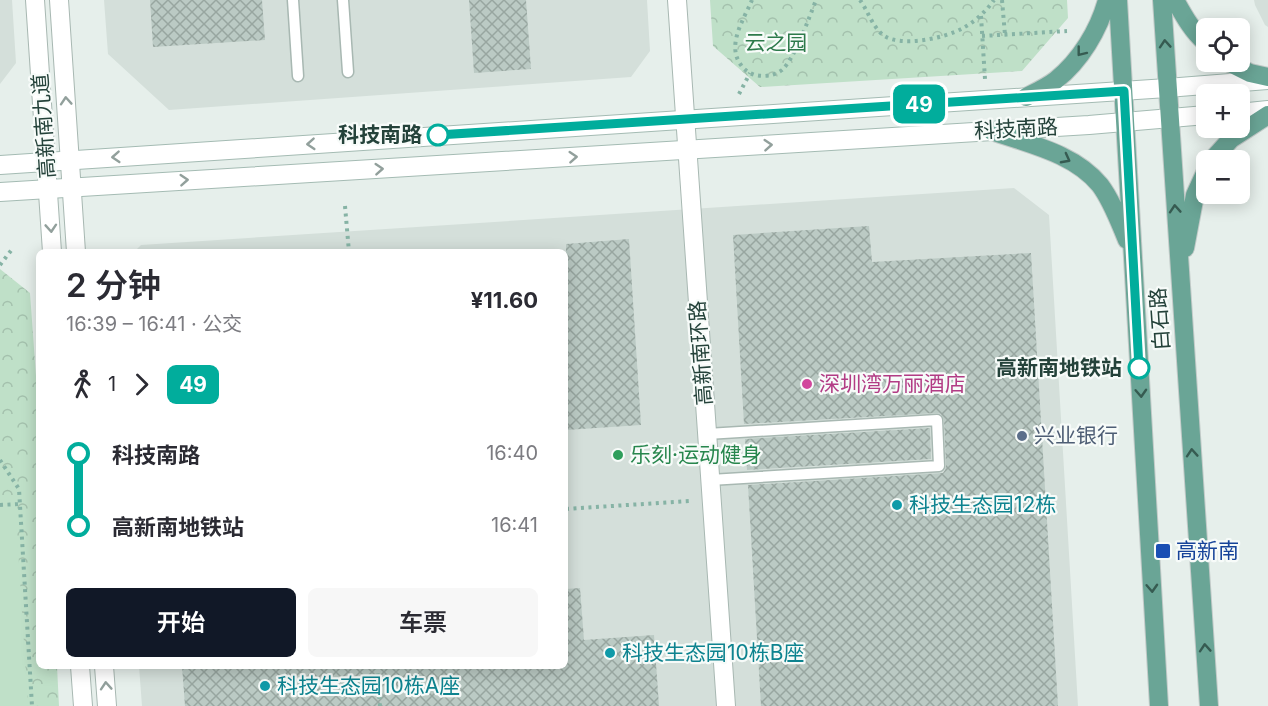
<!DOCTYPE html>
<html lang="zh">
<head>
<meta charset="utf-8">
<style>
	:root { --surface:#fff; --page:#f7f7f7; --text:#2b2b33; --muted:#7c7c81; --accent:#111827 }
	body { margin:0; font-family:Inter,"Noto Sans SC",sans-serif; background:var(--page); color:var(--text); height:100vh; display:flex; flex-direction:column; font-size:22px; white-space:nowrap }
	* { box-sizing:border-box; margin:0 }
	p { font-size:20px; color:var(--muted) }
	.icon { flex:none; width:33px; height:33px; fill:none; stroke:currentColor; stroke-width:2; stroke-linecap:round; stroke-linejoin:round }
	.map { position:relative; flex:1; overflow:hidden }
	.sheet { position:absolute; left:36px; top:249px; width:532px; height:420px; display:flex; flex-direction:column; background:var(--surface); border-radius:9px; box-shadow:0 3px 15px #0003 }
	.sheet>* { flex:none }
	.badge { padding:0 12px; border-radius:9px; font-size:21px; line-height:39px }
	.buttons { position:absolute; left:1196px; top:18px; display:grid; gap:12px }
	.buttons a { display:grid; place-items:center; width:54px; height:54px; border-radius:9px; background:var(--surface); box-shadow:0 3px 15px #0003; font-size:30px }
	.map>.badge { position:absolute; translate:-50% -50%; box-shadow:0 0 0 3px #fff }
	.legs { display:flex; align-items:center; gap:9px; height:66px; padding:0 30px; font-size:20px }
	.legs p { margin-inline-start:auto }
	.headline { display:flex; align-items:center; justify-content:space-between; height:102px; padding:0 30px }
	h1 { font-size:33px; font-weight:600; line-height:45px }
	.action { display:flex; gap:12px; margin-top:auto; padding:12px 30px }
	.action a { flex:1; height:69px; border-radius:9px; background:var(--accent); color:#fff; font-size:24px; font-weight:600; line-height:69px; text-align:center }
	.action a+a { background:var(--page); color:var(--text) }
	ul { padding:0 30px; list-style:none }
	li { display:flex; align-items:center; gap:21px; height:72px; font-size:22px }
	li i { display:grid; place-items:center; width:9px; height:100%; margin:0 8px; background:currentColor }
	li i::after { content:''; width:15px; height:15px; margin:-8px; border:4px solid; border-radius:50%; background:var(--surface) }
	li p { margin-inline-start:auto }
	li:first-child i { background:linear-gradient(#0000 50%,currentColor 0) }
	li:last-child i { background:linear-gradient(currentColor 50%,#0000 0) }
	.map>svg:first-child { display:block }
</style>
</head>
<body>
<div class="map">
<svg width="1268" height="706" viewBox="0 0 1268 706">
	<defs>
		<pattern id="forest-crowns" width="20" height="18" patternUnits="userSpaceOnUse" patternTransform="scale(1.5)"><rect width="20" height="18" fill="#bfe0c8"/><path d="M2 6a3 3 0 1 1 6 0M12 15a3 3 0 1 1 6 0" fill="none" stroke="#a4c1ad"/></pattern>
		<pattern id="building-cross-hatch" width="8" height="8" patternUnits="userSpaceOnUse" patternTransform="scale(1.5)"><rect width="8" height="8" fill="#bbcac4"/><path d="M0 0l8 8M0 8l8-8" fill="none" stroke="#98a6a0"/></pattern>
	</defs>
	<rect width="100%" height="100%" fill="#e6efeb"/>
	<path fill="#d4dfda" d="M 0,0 L 12,0 L 16,63 L 0,84 Z
		M 104,0 L 647,0 L 650,51 L 631,77 L 169,110 L 108,54 Z
		M 1254,0 L 1268,0 L 1268,27 L 1265,25 L 1255,5 Z
		M 1014,188 L 1049,215 L 1078,706 L 142,706 L 139,666 L 566,666 L 566,252 L 134,252 L 141,245 Z"/>
	<path fill="url(#forest-crowns)" d="M 710,0 L 1067,0 L 1068,18 L 1022,71 L 760,87 L 713,46 Z
		M 0,269 L 30,293 L 39,418 L 39,666 L 57,666 L 59,706 L 0,706 Z"/>
	<path fill="#bfe0c8" d="M 9,510 L 16,517 L 28,706 L 0,706 L 0,511 Z"/>
	<path fill="url(#building-cross-hatch)" d="M 150,0 L 262,0 L 265,40 L 153,47 Z
		M 469,0 L 526,0 L 531,69 L 474,73 Z
		M 869,226 L 872,262 L 1031,253 L 1058,706 L 761,706 L 748,485 L 943,473 L 945,470 L 946,466 L 944,420 L 941,414 L 937,413 L 744,424 L 733,235 Z
		M 629,239 L 641,425 L 566,430 L 566,244 Z
		M 930,428 L 931,459 L 747,470 L 745,439 Z
		M 580,588 L 584,640 L 654,635 L 659,706 L 185,706 L 182,666 L 566,666 L 566,589 Z"/>
	<g fill="none" stroke-linecap="round" stroke-linejoin="round">
		<defs>
			<path id="service" d="M 293,0 L 298,76
				M 343,0 L 348,72
				M 707,434 L 937,420 L 939,466 L 710,480"/>
			<path id="tertiary" d="M 35,0 L 52,252
				M 59,0 L 76,252
				M 677,0 L 726,706
				M 80,666 L 83,706
				M 104,666 L 107,706"/>
			<path id="secondary" d="M 1239,113 L 1268,110
				M 0,165 L 1167,88 L 1268,80
				M 0,192 L 1089,125 L 1206,115"/>
			<path id="primary" d="M 1118,0 L 1159,706
				M 1162,0 L 1209,706
				M 1175,0 C 1184,16 1192,31 1206,43
				M 1228,62 L 1250,73 L 1268,77
				M 1026,97 C 1036,92 1047,87 1056,80 C 1080,61 1099,30 1107,0
				M 992,131 C 1028,144 1074,153 1100,185 C 1112,201 1119,221 1127,240
				M 1212,160 L 1231,139 L 1268,115
				M 1185,248 L 1195,195 L 1206,171"/>
		</defs>
		<use href="#service" stroke="#a8b8b2" stroke-width="13"/>
		<use href="#tertiary" stroke="#a8b8b2" stroke-width="20"/>
		<use href="#secondary" stroke="#a4bbb3" stroke-width="20"/>
		<use href="#primary" stroke="#c2cac8" stroke-width="20"/>
		<path stroke="#86b3a5" stroke-width="4" stroke-dasharray="3 4.5" stroke-linecap="butt" d="M 752,0 C 744,19 726,45 741,65 C 744,70 749,73 755,75 C 764,77 774,76 782,70 C 795,58 809,18 816,0
			M 860,0 C 868,11 872,26 883,35 C 900,48 946,38 963,28 C 976,21 986,11 994,0
			M 1002,0 L 1005,35
			M 981,16 L 985,79
			M 982,36 L 1067,31
			M 739,94 L 750,73
			M 345,206 L 349,252
			M 0,265 L 13,248
			M 0,460 L 19,489 L 32,706
			M 0,505 L 20,504
			M 566,509 L 689,501
			M 377,666 L 380,706"/>
		<use href="#service" stroke="#fff" stroke-width="10"/>
		<use href="#tertiary" stroke="#fff" stroke-width="18"/>
		<use href="#secondary" stroke="#fff" stroke-width="18"/>
		<use href="#primary" stroke="#6aa596" stroke-width="18"/>
	</g>
	<defs><path id="oneway-chevron" d="M-2-3.5L2.5 0L-2 3.5" fill="none" stroke-width="1.6" stroke-linecap="round" stroke-linejoin="round" transform="scale(1.5)"/></defs>
	<g stroke="#365b51">
		<use href="#oneway-chevron" transform="translate(1165 44) rotate(-94)"/>
		<use href="#oneway-chevron" transform="translate(1081 52) rotate(128)"/>
		<use href="#oneway-chevron" transform="translate(1066 159) rotate(28)"/>
		<use href="#oneway-chevron" transform="translate(1175 209) rotate(-94)"/>
		<use href="#oneway-chevron" transform="translate(1141 393) rotate(87)"/>
		<use href="#oneway-chevron" transform="translate(1192 453) rotate(-94)"/>
		<use href="#oneway-chevron" transform="translate(1152 588) rotate(87)"/>
		<use href="#oneway-chevron" transform="translate(1205 648) rotate(-94)"/>
	</g>
	<g stroke="#92a09c">
		<use href="#oneway-chevron" transform="translate(66 101) rotate(-94)"/>
		<use href="#oneway-chevron" transform="translate(311 144) rotate(176)"/>
		<use href="#oneway-chevron" transform="translate(768 145) rotate(-4)"/>
		<use href="#oneway-chevron" transform="translate(116 157) rotate(176)"/>
		<use href="#oneway-chevron" transform="translate(573 157) rotate(-4)"/>
		<use href="#oneway-chevron" transform="translate(379 169) rotate(-4)"/>
		<use href="#oneway-chevron" transform="translate(184 180) rotate(-4)"/>
		<use href="#oneway-chevron" transform="translate(51 228) rotate(86)"/>
		<use href="#oneway-chevron" transform="translate(106 686) rotate(-94)"/>
	</g>
	<g fill="none" stroke-linecap="round" stroke-linejoin="round">
		<defs>
			<path id="line-1" d="M 438,135 L 1124,91 L 1139,368"/>
		</defs>
		<use href="#line-1" stroke="#fff" stroke-width="14"/>
		<use href="#line-1" stroke="#01ad9c" stroke-width="9"/>
	</g>
	<g fill="#fff" stroke="#01ad9c" stroke-width="3">
		<circle cx="438" cy="135" r="10"/>
		<circle cx="1139" cy="368" r="10"/>
	</g>
	<circle fill="#d1479c" stroke="#f7fbf9" stroke-width="2" cx="807" cy="384" r="6"/>
	<circle fill="#5c6f8a" stroke="#f7fbf9" stroke-width="2" cx="1022" cy="436" r="6"/>
	<circle fill="#2e9e5b" stroke="#f7fbf9" stroke-width="2" cx="618" cy="455" r="6"/>
	<g fill="#0f9aa8" stroke="#f7fbf9" stroke-width="2">
		<circle cx="897" cy="505" r="6"/>
		<circle cx="610" cy="653" r="6"/>
		<circle cx="265" cy="686" r="6"/>
	</g>
	<rect fill="#1a4fb4" stroke="#f7fbf9" stroke-width="2" x="1155" y="543" width="16" height="16" rx="3"/>
	<g text-anchor="middle" stroke-width="4.5" stroke-linejoin="round" paint-order="stroke">
		<g font-size="21" fill="#2d7a4b" stroke="#f7fbf9">
			<text x="776" y="50">云之园</text>
		</g>
		<g font-size="21" fill="#24423a" stroke="#f7fbf9">
			<text transform="translate(44 126) rotate(-94)" y="7">高新南九道</text>
			<text transform="translate(1016 129) rotate(-3)" y="7">科技南路</text>
			<text transform="translate(1160 319) rotate(-94)" y="7">白石路</text>
			<text transform="translate(701 353) rotate(-94)" y="7">高新南环路</text>
		</g>
		<g font-size="21" font-weight="bold" fill="#24423a" stroke="#f7fbf9" text-anchor="end">
			<text x="422" y="142">科技南路</text>
			<text x="1122" y="375">高新南地铁站</text>
		</g>
		<g font-size="21" fill="#b23c85" stroke="#f7fbf9" text-anchor="start">
			<text x="819" y="391">深圳湾万丽酒店</text>
		</g>
		<g font-size="21" fill="#4e5e75" stroke="#f7fbf9" text-anchor="start">
			<text x="1034" y="443">兴业银行</text>
		</g>
		<g font-size="21" fill="#27864d" stroke="#f7fbf9" text-anchor="start">
			<text x="630" y="462">乐刻·运动健身</text>
		</g>
		<g font-size="21" fill="#0d838f" stroke="#f7fbf9" text-anchor="start">
			<text x="909" y="512">科技生态园12栋</text>
			<text x="622" y="660">科技生态园10栋B座</text>
			<text x="277" y="693">科技生态园10栋A座</text>
		</g>
		<g font-size="21" fill="#164399" stroke="#f7fbf9" text-anchor="start">
			<text x="1176" y="558">高新南</text>
		</g>
	</g>
</svg>
<div class="buttons">
<a><svg class="icon" aria-label="locate" viewBox="0 0 24 24"><circle cx="12" cy="12" r="6"/><path d="M12 2v4M12 18v4M2 12h4M18 12h4"/></svg></a>
<a>+</a>
<a>−</a>
</div>
<b class="badge" style="left:919px;top:104px;background:#01ad9c;color:#fff">49</b>
<section class="sheet">
<div class="headline"><div><h1>2 分钟</h1><p>16:39 – 16:41 · 公交</p></div><b>¥11.60</b></div>
<div class="legs"><svg class="icon" aria-label="walk" viewBox="0 0 24 24"><circle cx="13" cy="4" r="2"/><path d="M13 8l-2 6 4 7M11 14l-3 7M7 12l3-4h3l4 4"/></svg>1<svg class="icon" aria-label="forward" viewBox="0 0 24 24"><path d="M9 5l7 7-7 7"/></svg><b class="badge" style="background:#01ad9c;color:#fff">49</b></div>
<ul>
<li><i style="color:#01ad9c"></i><b>科技南路</b><p>16:40</p></li>
<li><i style="color:#01ad9c"></i><b>高新南地铁站</b><p>16:41</p></li>
</ul>
<div class="action"><a>开始</a><a>车票</a></div>
</section>
</div>
</body>
</html>
